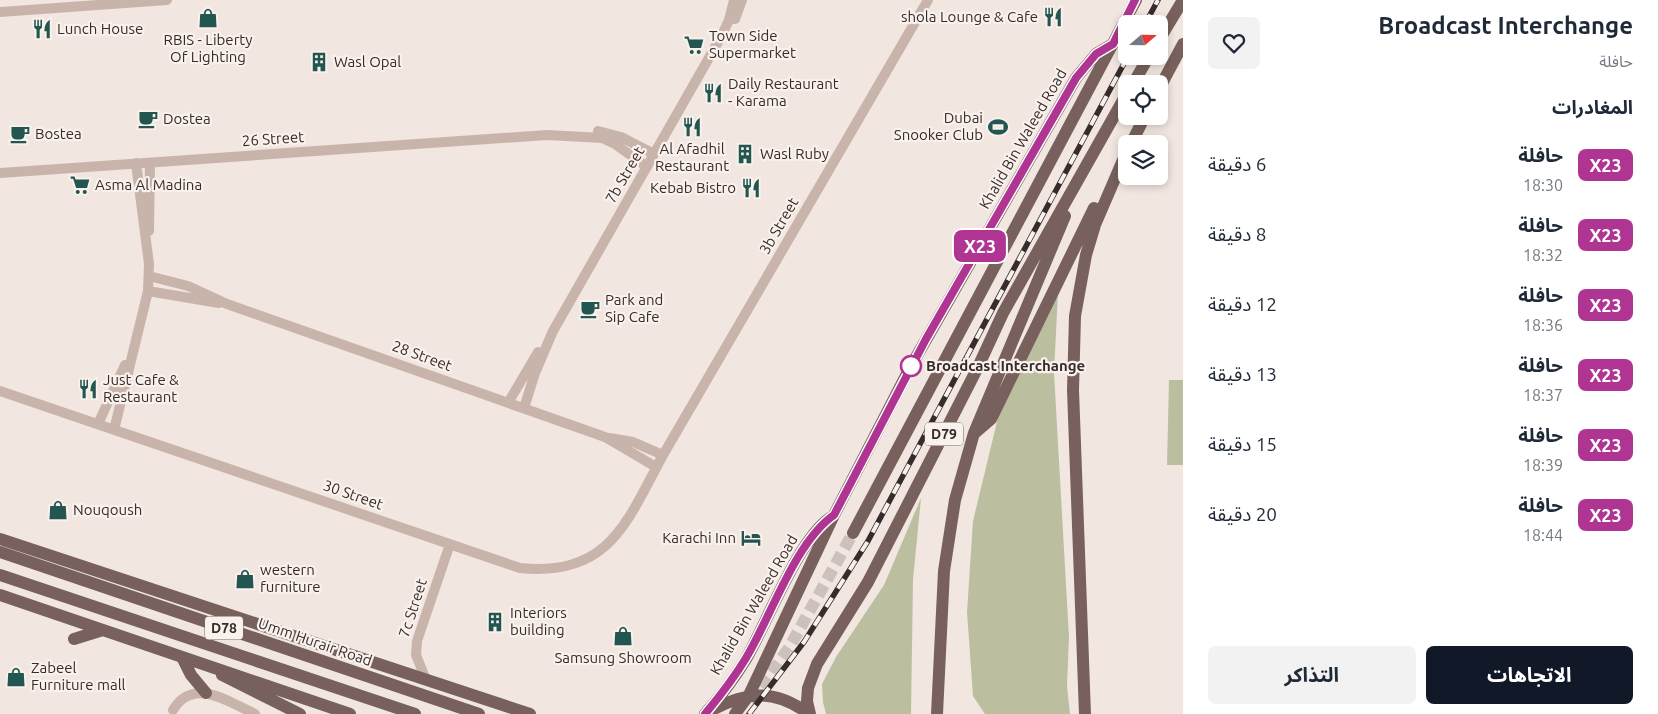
<!DOCTYPE html>
<html lang="ar">
<head>
<meta charset="utf-8">
<style>
	:root { --surface:#fff; --page:#f2f2f3; --text:#1f2937; --muted:#747a83; --accent:#111827 }
	body { margin:0; font-family:Ubuntu,"Noto Sans Arabic",sans-serif; background:var(--page); color:var(--text); direction:rtl; height:100vh; display:flex; flex-direction:column; font-size:19px; white-space:nowrap }
	* { box-sizing:border-box; margin:0 }
	p { font-size:16px; color:var(--muted) }
	.icon { flex:none; width:28px; height:28px; fill:none; stroke:currentColor; stroke-width:2; stroke-linecap:round; stroke-linejoin:round }
	.map { position:relative; flex:1; overflow:hidden; direction:ltr }
	.panel { display:flex; flex-direction:column; background:var(--surface); width:475px }
	.panel>* { flex:none }
	.badge { padding:0 10px; border-radius:8px; font-size:18px; line-height:32px }
	.needle { width:32px; rotate:70deg }
	.controls { position:absolute; left:1118px; top:15px; display:grid; gap:10px }
	.controls a { display:grid; place-items:center; width:50px; height:50px; border-radius:8px; background:var(--surface); box-shadow:0 2px 8px #0003; font-size:25px }
	.map>.badge { position:absolute; translate:-50% -50%; box-shadow:0 0 0 2px #fff }
	h2 { padding:0 25px; font-size:19px; line-height:45px }
	.round { display:grid; place-items:center; flex:none; width:52px; height:52px; border-radius:8px; background:var(--page) }
	.summary { display:flex; align-items:center; justify-content:space-between; height:85px; padding:0 25px }
	h1 { font-size:24px; font-weight:700; line-height:38px }
	.button { display:flex; gap:10px; margin-top:auto; padding:10px 25px }
	.button a { flex:1; height:58px; border-radius:8px; background:var(--accent); color:#fff; font-size:20px; font-weight:700; line-height:58px; text-align:center }
	.button a+a { background:var(--page); color:var(--text) }
	ul { padding:0; list-style:none }
	li { display:flex; align-items:center; gap:15px; height:70px; padding:0 25px }
	li div { flex:1 }
	li b { display:block; font-size:19px }
	li em { font-style:normal }
	li .badge { min-width:55px; font-weight:700; text-align:center }
	main { display:flex; flex:1; min-height:0 }
	.map>svg:first-child { display:block }
</style>
</head>
<body>
<main>
<section class="panel">
<div class="summary"><div><h1>Broadcast Interchange</h1><p>حافلة</p></div><a class="round"><svg class="icon" aria-label="heart" viewBox="0 0 24 24"><path d="M12 20l-8-8c-3-5 5-10 8-4 3-6 11-1 8 4z"/></svg></a></div>
<h2>المغادرات</h2>
<ul>
<li><span class="badge" style="background:#b03593;color:#fff">X23</span><div><b>حافلة</b><p>18:30</p></div><em>6 دقيقة</em></li>
<li><span class="badge" style="background:#b03593;color:#fff">X23</span><div><b>حافلة</b><p>18:32</p></div><em>8 دقيقة</em></li>
<li><span class="badge" style="background:#b03593;color:#fff">X23</span><div><b>حافلة</b><p>18:36</p></div><em>12 دقيقة</em></li>
<li><span class="badge" style="background:#b03593;color:#fff">X23</span><div><b>حافلة</b><p>18:37</p></div><em>13 دقيقة</em></li>
<li><span class="badge" style="background:#b03593;color:#fff">X23</span><div><b>حافلة</b><p>18:39</p></div><em>15 دقيقة</em></li>
<li><span class="badge" style="background:#b03593;color:#fff">X23</span><div><b>حافلة</b><p>18:44</p></div><em>20 دقيقة</em></li>
</ul>
<div class="button"><a>الاتجاهات</a><a>التذاكر</a></div>
</section>
<div class="map">
<svg width="1183" height="714" viewBox="0 0 1183 714">
	<rect width="100%" height="100%" fill="#f1e6e0"/>
	<path fill="#bbbfa0" d="M 1058,292 L 1054,373 L 1069,637 L 1067,686 L 1070,714 L 985,714 L 973,696 L 967,612 L 973,521 L 1003,397 Z
		M 1169,380 L 1183,380 L 1183,465 L 1167,465 Z
		M 921,498 L 913,580 L 911,714 L 826,714 L 823,702 L 822,684 L 836,657 L 884,585 Z"/>
	<g fill="none" stroke-linecap="round" stroke-linejoin="round">
		<path stroke="#ccc1bc" stroke-width="12" stroke-dasharray="12 6" stroke-linecap="butt" d="M 751,702 L 789,648 L 853,533"/>
		<path stroke="#c9b4ac" stroke-width="10" d="M 0,12 L 167,0
			M 735,19 L 742,0
			M 598,131 L 621,137 L 654,154
			M 0,173 L 547,135 L 602,138 L 615,144 L 647,167
			M 149,231 L 150,163
			M 149,276 L 188,286 L 227,304 L 605,437 L 656,467
			M 148,291 L 219,303
			M 0,391 L 520,568 C 610,577 627,521 663,455 L 928,0
			M 508,403 L 538,352
			M 524,408 L 535,373 L 553,331 L 722,35 L 729,20 L 734,0
			M 98,424 L 125,365
			M 114,430 L 148,291 L 149,264 L 136,163
			M 609,438 L 633,442 L 663,455
			M 426,680 L 416,655 L 417,641 L 450,544
			M 173,710 C 193,676 229,702 255,714"/>
		<path stroke="#78615d" stroke-width="12" d="M 1159,40 L 1183,0
			M 1133,84 L 1149,56
			M 1159,89 L 1183,44
			M 1131,144 L 1145,116
			M 976,432 L 991,419 L 1094,208
			M 853,533 L 1136,0
			M 0,539 L 530,714
			M 0,552 L 479,714
			M 0,575 L 415,714
			M 0,595 L 350,714
			M 74,639 L 103,630
			M 182,657 L 191,675 L 206,693
			M 222,675 L 300,714
			M 712,710 C 748,691 775,689 809,714
			M 705,714 C 720,697 734,679 746,659 C 767,623 798,540 830,518
			M 735,714 L 749,695 L 834,515 L 911,366 L 1076,78 L 1096,54 L 1113,44
			M 810,714 L 807,701 L 808,688 L 817,664 L 868,582 L 978,367 L 1003,313 L 1126,95
			M 937,714 L 944,571 L 955,500 L 974,433 L 1065,216
			M 1085,714 L 1073,390 L 1075,316 L 1086,255 L 1095,225 L 1126,153"/>
		<defs>
			<path id="rail" d="M 1145,24 L 1158,0
				M 749,714 L 804,642 L 868,541 L 1128,56"/>
		</defs>
		<use href="#rail" stroke="#372c2b" stroke-width="5.5"/>
		<use href="#rail" stroke="#f9f1ec" stroke-width="4" stroke-dasharray="11" stroke-linecap="butt"/>
	</g>
	<g fill="none" stroke-linecap="round" stroke-linejoin="round">
		<defs>
			<path id="line" d="M 705,714 C 720,696 734,678 746,658 C 771,617 795,542 834,515 L 926,339 L 1076,78 L 1096,54 L 1113,44 L 1135,0"/>
		</defs>
		<use href="#line" stroke="#fff" stroke-width="11"/>
		<use href="#line" stroke="#b03593" stroke-width="8"/>
	</g>
	<defs>
		<symbol id="restaurant-bare" viewBox="-9 -9 18 18"><path d="M-5-6h1v4h1v-4h1v4h1v-4h1v5L-1.5 .5V6h-2V.5L-5-1ZM5-6V6H3V1.5H1.5Q1.5-4 5-6Z" fill="#235650" stroke="#f9f1ec" stroke-width="2.5" paint-order="stroke"/></symbol>
		<symbol id="shop-bare" viewBox="-9 -9 18 18"><path d="M-5-2.5h2.3a2.7 3.5 0 0 1 5.4 0H5L5.5 6h-11ZM-1.5-2.5h3a1.5 2.3 0 0 0-3 0Z" fill="#235650" stroke="#f9f1ec" stroke-width="2.5" paint-order="stroke"/></symbol>
		<symbol id="supermarket-bare" viewBox="-9 -9 18 18"><path d="M-6-5.5h2.5l.6 2H6L4.5 2H-2.5L-4.4-4H-6ZM-1.5 3.2a1.3 1.3 0 1 0 .1 0ZM3 3.2a1.3 1.3 0 1 0 .1 0Z" fill="#235650" stroke="#f9f1ec" stroke-width="2.5" paint-order="stroke"/></symbol>
		<symbol id="building-bare" viewBox="-9 -9 18 18"><path d="M-4-6H4V6H1V3H-1V6H-4ZM-2.5-4.3h1.7v1.8h-1.7ZM.8-4.3h1.7v1.8H.8ZM-2.5-1h1.7V.8h-1.7ZM.8-1h1.7V.8H.8Z" fill="#235650" stroke="#f9f1ec" stroke-width="2.5" paint-order="stroke"/></symbol>
		<symbol id="cafe-bare" viewBox="-9 -9 18 18"><path d="M-5.5-4.5H6V0H3Q3 3.5 0 3.5H-2.5Q-5.5 3.5-5.5 0ZM3-3.2v2h1.7v-2ZM-6 4.5H4V6H-6Z" fill="#235650" stroke="#f9f1ec" stroke-width="2.5" paint-order="stroke"/></symbol>
		<symbol id="stadium-bare" viewBox="-9 -9 18 18"><path d="M0-5a6.5 5 0 1 0 0 10a6.5 5 0 1 0 0-10ZM-3.5-1.8h7v3.6h-7Z" fill="#235650" stroke="#f9f1ec" stroke-width="2.5" paint-order="stroke"/></symbol>
		<symbol id="hotel-bare" viewBox="-9 -9 18 18"><path d="M-6-4.5h1.5V1H6V5H4.5V3h-9V5H-6ZM-4 0a1.8 1.8 0 1 1 3.6 0ZM.5 0V-2.5h3Q6-2.5 6 0Z" fill="#235650" stroke="#f9f1ec" stroke-width="2.5" paint-order="stroke"/></symbol>
	</defs>
	<g fill-rule="evenodd">
		<use href="#restaurant-bare" x="1039" y="3" width="28" height="28"/>
		<use href="#shop-bare" x="194" y="4" width="28" height="28"/>
		<use href="#restaurant-bare" x="28" y="15" width="28" height="28"/>
		<use href="#supermarket-bare" x="680" y="31" width="28" height="28"/>
		<use href="#building-bare" x="305" y="48" width="28" height="28"/>
		<use href="#restaurant-bare" x="699" y="79" width="28" height="28"/>
		<use href="#cafe-bare" x="134" y="105" width="28" height="28"/>
		<use href="#restaurant-bare" x="678" y="113" width="28" height="28"/>
		<use href="#stadium-bare" x="984" y="113" width="28" height="28"/>
		<use href="#cafe-bare" x="6" y="120" width="28" height="28"/>
		<use href="#building-bare" x="731" y="140" width="28" height="28"/>
		<use href="#supermarket-bare" x="66" y="171" width="28" height="28"/>
		<use href="#restaurant-bare" x="737" y="174" width="28" height="28"/>
		<use href="#cafe-bare" x="576" y="295" width="28" height="28"/>
		<use href="#restaurant-bare" x="74" y="375" width="28" height="28"/>
		<use href="#shop-bare" x="44" y="496" width="28" height="28"/>
		<use href="#hotel-bare" x="737" y="524" width="28" height="28"/>
		<use href="#shop-bare" x="231" y="565" width="28" height="28"/>
		<use href="#building-bare" x="481" y="608" width="28" height="28"/>
		<use href="#shop-bare" x="609" y="622" width="28" height="28"/>
		<use href="#shop-bare" x="2" y="663" width="28" height="28"/>
	</g>
	<circle fill="#fff" stroke="#b03593" stroke-width="2.5" cx="911" cy="366" r="10"/>
	<g text-anchor="middle" stroke-width="4.5" stroke-linejoin="round" paint-order="stroke">
		<g fill="#f9f1ec" stroke="#716765" stroke-width="1">
			<rect x="925" y="422.5" width="38" height="23" rx="4"/>
			<rect x="205" y="616.5" width="38" height="23" rx="4"/>
		</g>
		<g font-size="14" font-weight="bold" fill="#372c2b">
			<text x="944" y="439">D79</text>
			<text x="224" y="633">D78</text>
		</g>
		<g font-size="15" fill="#372c2b" stroke="#f9f1ec" text-anchor="start">
			<text x="1038" y="22" text-anchor="end">shola Lounge &amp; Cafe</text>
			<text x="57" y="34">Lunch House</text>
			<text x="709" y="41">Town Side<tspan x="709" dy="17">Supermarket</tspan></text>
			<text x="208" y="45" text-anchor="middle">RBIS - Liberty<tspan x="208" dy="17">Of Lighting</tspan></text>
			<text x="334" y="67">Wasl Opal</text>
			<text x="728" y="89">Daily Restaurant<tspan x="728" dy="17">- Karama</tspan></text>
			<text x="983" y="123" text-anchor="end">Dubai<tspan x="983" dy="17">Snooker Club</tspan></text>
			<text x="163" y="124">Dostea</text>
			<text x="35" y="139">Bostea</text>
			<text x="692" y="154" text-anchor="middle">Al Afadhil<tspan x="692" dy="17">Restaurant</tspan></text>
			<text x="760" y="159">Wasl Ruby</text>
			<text x="95" y="190">Asma Al Madina</text>
			<text x="736" y="193" text-anchor="end">Kebab Bistro</text>
			<text x="605" y="305">Park and<tspan x="605" dy="17">Sip Cafe</tspan></text>
			<text x="103" y="385">Just Cafe &amp;<tspan x="103" dy="17">Restaurant</tspan></text>
			<text x="73" y="515">Nouqoush</text>
			<text x="736" y="543" text-anchor="end">Karachi Inn</text>
			<text x="260" y="575">western<tspan x="260" dy="17">furniture</tspan></text>
			<text x="510" y="618">Interiors<tspan x="510" dy="17">building</tspan></text>
			<text x="623" y="663" text-anchor="middle">Samsung Showroom</text>
			<text x="31" y="673">Zabeel<tspan x="31" dy="17">Furniture mall</tspan></text>
		</g>
		<g font-size="15" fill="#372c2b" stroke="#f9f1ec">
			<text transform="translate(273 139) rotate(-4)" y="5">26 Street</text>
			<text transform="translate(1023 139) rotate(-60)" y="5">Khalid Bin Waleed Road</text>
			<text transform="translate(625 175) rotate(-60)" y="5">7b Street</text>
			<text transform="translate(779 226) rotate(-60)" y="5">3b Street</text>
			<text transform="translate(422 356) rotate(20)" y="5">28 Street</text>
			<text transform="translate(353 495) rotate(19)" y="5">30 Street</text>
			<text transform="translate(754 605) rotate(-60)" y="5">Khalid Bin Waleed Road</text>
			<text transform="translate(413 608) rotate(-72)" y="5">7c Street</text>
			<text transform="translate(315 642) rotate(19)" y="5">Umm Hurair Road</text>
		</g>
		<g font-size="15" font-weight="bold" fill="#372c2b" stroke="#f9f1ec" text-anchor="start">
			<text x="926" y="371">Broadcast Interchange</text>
		</g>
	</g>
</svg>
<div class="controls">
<a><svg class="needle" viewBox="-14 -14 28 28"><path d="M0-13l5 13h-10z" fill="#e53935"/><path d="M0 13l5-13h-10z" fill="#747a83"/></svg></a>
<a><svg class="icon" aria-label="locate" viewBox="0 0 24 24"><circle cx="12" cy="12" r="6"/><path d="M12 2v4M12 18v4M2 12h4M18 12h4"/></svg></a>
<a><svg class="icon" aria-label="layers" viewBox="0 0 24 24"><path d="M12 4l9 5-9 5-9-5zM3 14l9 5 9-5"/></svg></a>
</div>
<b class="badge" style="left:980px;top:246px;background:#b03593;color:#fff">X23</b>
</div>
</main>
</body>
</html>
